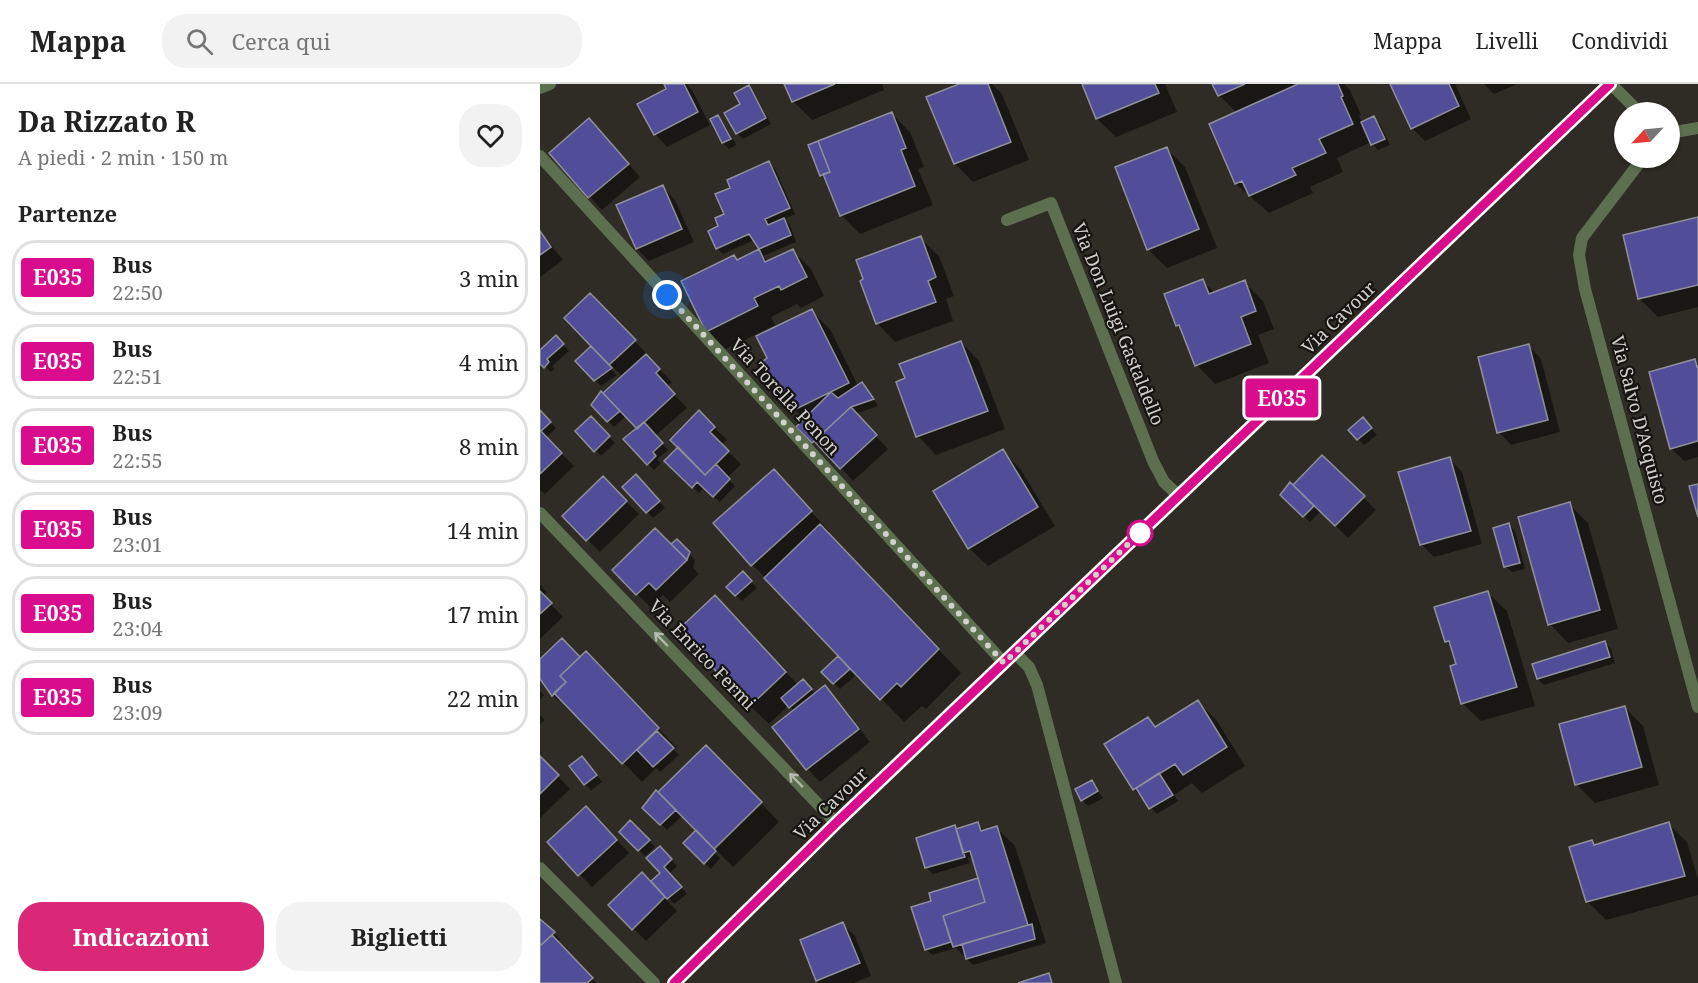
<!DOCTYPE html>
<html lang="it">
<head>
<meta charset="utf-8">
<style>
	:root { --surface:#fff; --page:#f2f2f2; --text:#222; --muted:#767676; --line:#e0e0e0; --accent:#db2777 }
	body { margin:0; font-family:"Noto Serif",serif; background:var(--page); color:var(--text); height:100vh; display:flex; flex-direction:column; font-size:22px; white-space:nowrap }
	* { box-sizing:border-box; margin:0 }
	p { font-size:20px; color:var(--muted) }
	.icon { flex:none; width:33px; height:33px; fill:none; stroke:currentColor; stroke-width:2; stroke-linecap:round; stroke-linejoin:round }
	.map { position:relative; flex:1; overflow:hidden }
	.drawer { display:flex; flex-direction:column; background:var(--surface); width:540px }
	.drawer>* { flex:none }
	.badge { padding:0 12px; border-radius:4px; font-size:21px; line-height:39px }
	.needle { width:39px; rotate:244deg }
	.tools { position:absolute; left:1074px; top:18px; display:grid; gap:12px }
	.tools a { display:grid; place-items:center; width:66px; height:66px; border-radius:50%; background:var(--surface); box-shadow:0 2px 4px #0004; font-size:30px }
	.you { position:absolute; width:30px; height:30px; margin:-15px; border:4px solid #fff; border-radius:50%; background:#1a73e8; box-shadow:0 0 0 9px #1a73e833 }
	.map>.badge { position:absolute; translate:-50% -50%; box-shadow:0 0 0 3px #fff }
	h2 { padding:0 18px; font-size:22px; line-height:54px }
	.round { display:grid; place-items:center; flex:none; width:63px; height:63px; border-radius:24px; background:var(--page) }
	.summary { display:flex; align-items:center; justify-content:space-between; height:102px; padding:0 18px }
	h1 { font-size:28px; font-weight:700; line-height:45px }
	.primary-button { display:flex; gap:12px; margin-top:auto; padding:12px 18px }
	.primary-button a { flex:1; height:69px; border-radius:24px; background:var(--accent); color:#fff; font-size:24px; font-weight:700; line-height:69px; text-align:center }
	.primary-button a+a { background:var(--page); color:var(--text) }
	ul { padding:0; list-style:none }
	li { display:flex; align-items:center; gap:18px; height:75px; margin:0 12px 9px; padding:0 6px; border:3px solid var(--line); border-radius:24px }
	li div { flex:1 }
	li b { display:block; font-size:22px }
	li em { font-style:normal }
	li .badge { min-width:66px; font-weight:700; text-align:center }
	header { display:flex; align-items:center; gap:36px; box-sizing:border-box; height:84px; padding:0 30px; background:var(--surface); border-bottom:2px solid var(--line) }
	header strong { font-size:28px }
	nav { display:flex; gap:33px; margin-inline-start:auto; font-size:21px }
	.search { width:420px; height:54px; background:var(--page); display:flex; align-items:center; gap:15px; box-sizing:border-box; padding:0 21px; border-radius:24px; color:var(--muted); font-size:22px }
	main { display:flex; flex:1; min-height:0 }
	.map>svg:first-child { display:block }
</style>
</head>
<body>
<header>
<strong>Mappa</strong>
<div class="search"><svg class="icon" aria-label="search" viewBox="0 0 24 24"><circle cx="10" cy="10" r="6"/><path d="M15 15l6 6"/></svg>Cerca qui</div>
<nav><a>Mappa</a><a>Livelli</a><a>Condividi</a></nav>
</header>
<main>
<section class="drawer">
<div class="summary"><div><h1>Da Rizzato R</h1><p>A piedi · 2 min · 150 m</p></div><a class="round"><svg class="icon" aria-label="heart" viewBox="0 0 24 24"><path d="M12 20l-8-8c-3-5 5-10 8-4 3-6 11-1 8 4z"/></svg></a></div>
<h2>Partenze</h2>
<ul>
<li><span class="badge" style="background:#d80c8c;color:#fff">E035</span><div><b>Bus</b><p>22:50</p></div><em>3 min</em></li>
<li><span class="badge" style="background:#d80c8c;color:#fff">E035</span><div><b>Bus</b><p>22:51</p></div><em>4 min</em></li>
<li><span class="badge" style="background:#d80c8c;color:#fff">E035</span><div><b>Bus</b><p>22:55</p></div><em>8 min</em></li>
<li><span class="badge" style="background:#d80c8c;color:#fff">E035</span><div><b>Bus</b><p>23:01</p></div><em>14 min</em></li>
<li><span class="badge" style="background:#d80c8c;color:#fff">E035</span><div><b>Bus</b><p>23:04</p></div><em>17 min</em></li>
<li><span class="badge" style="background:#d80c8c;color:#fff">E035</span><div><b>Bus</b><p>23:09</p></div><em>22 min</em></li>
</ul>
<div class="primary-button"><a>Indicazioni</a><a>Biglietti</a></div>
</section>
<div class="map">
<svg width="1158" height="899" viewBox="0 0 1158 899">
	<rect width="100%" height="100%" fill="#2e2c24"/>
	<path fill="#0007" d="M 127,0 L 146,0 L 152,6 L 170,41 L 127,63 L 115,50 L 128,6 Z
		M 246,0 L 342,0 L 344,6 L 272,36 L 253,17 Z
		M 423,0 L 452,0 L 462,10 L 489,76 L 433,98 L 415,80 Z
		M 543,0 L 625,0 L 637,28 L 576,53 L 557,35 Z
		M 674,0 L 753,0 L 755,3 L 762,0 L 804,0 L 810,6 L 821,31 L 819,32 L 822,39 L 834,34 L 840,40 L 850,61 L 838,66 L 831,58 L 797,74 L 803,88 L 770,103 L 773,109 L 729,129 L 696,100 L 671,41 L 697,29 L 679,11 Z
		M 851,0 L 915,0 L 931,35 L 885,57 L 872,44 Z
		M 944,0 L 977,0 L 954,10 Z
		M 208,3 L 214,9 L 231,40 L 203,55 L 197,49 L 202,21 Z
		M 351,29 L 370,48 L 384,83 L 378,85 L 393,121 L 320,150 L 301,131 L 287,97 L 281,91 Z
		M 178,33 L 184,39 L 191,53 L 183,57 Z
		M 62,49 L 100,93 L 62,126 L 11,69 Z
		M 193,55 L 196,61 L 189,65 L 184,60 Z
		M 626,64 L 645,83 L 677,164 L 627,184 L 608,165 Z
		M 229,79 L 235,85 L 255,130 L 244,135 L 250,141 L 256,158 L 223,172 L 229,178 L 253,167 L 271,185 L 284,212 L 261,224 L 257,220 L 231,233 L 235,241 L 186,265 L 167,247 L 194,172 L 198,177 L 221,166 L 214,156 L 183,170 L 177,164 L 180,143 L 192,105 Z
		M 123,103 L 135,116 L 154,158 L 109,177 L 97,165 Z
		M 1158,134 L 1158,223 L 1118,233 L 1099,214 Z
		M 0,148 L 23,176 L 0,193 Z
		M 380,154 L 399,172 L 414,212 L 406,215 L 413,237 L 355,258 L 337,239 Z
		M 662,197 L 675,209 L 704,198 L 723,217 L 734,245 L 718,251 L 729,279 L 675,300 L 657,281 L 643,248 L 637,241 Z
		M 50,211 L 107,270 L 106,271 L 132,298 L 127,303 L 147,324 L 115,352 L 128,366 L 117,375 L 121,379 L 114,386 L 85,356 L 98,345 L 86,332 L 74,343 L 53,321 L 83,293 L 66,276 L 64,278 L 77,291 L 61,302 L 37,277 L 59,272 Z
		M 271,227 L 290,245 L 318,302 L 322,300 L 338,322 L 315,330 L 348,365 L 313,397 L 281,362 L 279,364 L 258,343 L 267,334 L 264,331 L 261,332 L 243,313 Z
		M 421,258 L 439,277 L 465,345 L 396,371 L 378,352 L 358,299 L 367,295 Z
		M 22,259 L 29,267 L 12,282 L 14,285 L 11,288 L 0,278 L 0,268 Z
		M 989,262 L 1001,275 L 1020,348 L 971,361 L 959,348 Z
		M 1154,277 L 1158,281 L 1158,373 L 1144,377 L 1132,365 L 1110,289 Z
		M 0,328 L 16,344 L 6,354 L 34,382 L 5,410 L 0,406 Z
		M 159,329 L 187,356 L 181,361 L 201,380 L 187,394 L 195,402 L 180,418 L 164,403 L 159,409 L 126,377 L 140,363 Z
		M 51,334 L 75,359 L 61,372 L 37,347 Z
		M 829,341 L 837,351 L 824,361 L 810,346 Z
		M 463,367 L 481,386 L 515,442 L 448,482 L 429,464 Z
		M 782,373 L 836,426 L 808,454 L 781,427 L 770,438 L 742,411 L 753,403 Z
		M 910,375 L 922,388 L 942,460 L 894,473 L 881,460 Z
		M 234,387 L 289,447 L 287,449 L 421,589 L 386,625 L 382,622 L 364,638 L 212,480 Z
		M 63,394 L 99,430 L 60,468 L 24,432 Z
		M 102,398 L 125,424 L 113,434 L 84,403 Z
		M 1029,420 L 1048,439 L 1078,545 L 1028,559 L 1010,540 Z
		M 969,441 L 975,447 L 985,485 L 972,488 L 965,482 Z
		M 131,462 L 143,463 L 155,476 L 153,484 L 159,490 L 130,518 L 123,511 L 110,523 L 74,486 Z
		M 203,489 L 217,504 L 202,517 L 188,503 Z
		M 0,501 L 7,508 L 3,512 L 23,533 L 0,555 Z
		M 948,509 L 967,527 L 995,622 L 941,637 L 922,619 L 918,581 L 913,564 L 907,558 Z
		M 193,532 L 258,601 L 269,603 L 275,610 L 284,603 L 297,616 L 330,658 L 280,698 L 268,685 L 234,643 L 254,627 L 249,621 L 229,640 L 210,622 Z
		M 1065,559 L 1071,565 L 1075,579 L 1004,601 L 998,595 Z
		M 298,574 L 315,592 L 300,605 L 283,588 Z
		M 40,575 L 64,588 L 137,664 L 134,666 L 139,671 L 120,688 L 116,684 L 102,698 L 21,614 L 19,617 L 13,611 L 0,592 L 0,577 Z
		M 0,607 L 4,611 L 0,616 Z
		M 658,618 L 677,637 L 705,682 L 662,709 L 652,699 L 634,711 L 638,717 L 617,730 L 594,705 L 566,660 L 608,635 L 617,644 Z
		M 1085,624 L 1103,642 L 1119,701 L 1055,719 L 1036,700 Z
		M 0,631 L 5,636 L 0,640 Z
		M 166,663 L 172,765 L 174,767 L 222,720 L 239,738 L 193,783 L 176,766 L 174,768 L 180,774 L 171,785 L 145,759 L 158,747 L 134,722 L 132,724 L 141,733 L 127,746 L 104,723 L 124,716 Z
		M 0,673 L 30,705 L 0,734 Z
		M 48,680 L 62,698 L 51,706 L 45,700 Z
		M 551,698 L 563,714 L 548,722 L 542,716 Z
		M 58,736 L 89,769 L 52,803 L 9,758 Z
		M 90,738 L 115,763 L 105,772 L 81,748 Z
		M 438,740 L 445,747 L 457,744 L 475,762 L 506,859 L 433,881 L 416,864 L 392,871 L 386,865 L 373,824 L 441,800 L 435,779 L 427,771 L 430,779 L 393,790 L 387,784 L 378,755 L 414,743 L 418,746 Z
		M 1128,740 L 1147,758 L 1158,795 L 1158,811 L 1066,836 L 1047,817 L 1052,758 L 1056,762 Z
		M 120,764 L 137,782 L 129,790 L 147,810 L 134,820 L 125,810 L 123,812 L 137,827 L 106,857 L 70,821 L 111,800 L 123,789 Z
		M 0,837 L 20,855 L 17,858 L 56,899 L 0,899 Z
		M 302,840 L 315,852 L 331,892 L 313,899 L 281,899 L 277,896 Z"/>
	<path fill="#514d98" stroke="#8f9099" stroke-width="1.5" d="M 124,0 L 144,0 L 158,28 L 114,51 L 97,20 L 126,5 Z
		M 244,0 L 295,0 L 252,18 Z
		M 419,0 L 448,0 L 471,58 L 414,80 L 386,13 Z
		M 542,0 L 615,0 L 619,9 L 556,35 Z
		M 672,0 L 705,0 L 678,12 Z
		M 758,0 L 798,0 L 803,12 L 801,13 L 813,40 L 779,55 L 786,69 L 752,84 L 756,91 L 709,112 L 702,97 L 695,100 L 669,40 Z
		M 850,0 L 909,0 L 919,22 L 871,45 Z
		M 209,1 L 226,34 L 196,50 L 184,29 L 200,20 L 194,9 Z
		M 352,28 L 366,64 L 361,66 L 375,102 L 300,132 L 283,90 L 290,88 L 278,57 Z
		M 178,31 L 191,55 L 182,59 L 170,35 Z
		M 834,32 L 845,55 L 831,61 L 821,38 Z
		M 49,34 L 89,80 L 48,114 L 9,69 Z
		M 278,57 L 290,88 L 280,92 L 268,61 Z
		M 627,63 L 659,145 L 607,166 L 575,83 Z
		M 229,77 L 250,124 L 225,135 L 228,141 L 244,134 L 251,151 L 219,165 L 209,150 L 176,165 L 168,147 L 178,142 L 175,134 L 184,130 L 175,110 L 190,104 L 187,96 Z
		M 123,101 L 142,145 L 96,165 L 76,121 Z
		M 1158,133 L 1158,201 L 1098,215 L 1083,151 Z
		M 0,147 L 11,163 L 0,171 Z
		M 381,152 L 396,193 L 388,197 L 396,218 L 336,240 L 320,197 L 323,195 L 316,176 Z
		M 219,165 L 225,178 L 253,165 L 267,193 L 241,206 L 239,202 L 214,214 L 218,222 L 166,248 L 141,197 L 194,171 L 197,176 Z
		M 663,195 L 669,210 L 705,196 L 716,227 L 701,233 L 711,260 L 655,282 L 639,241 L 636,242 L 624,210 Z
		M 50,209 L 96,256 L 69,281 L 24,234 Z
		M 272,225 L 309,299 L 256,325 L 249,310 L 241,314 L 223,277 L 227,274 L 216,252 Z
		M 16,251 L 24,260 L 7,275 L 9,278 L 4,284 L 0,280 L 0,266 Z
		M 421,257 L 448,327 L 376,353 L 356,298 L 365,294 L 359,280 Z
		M 989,260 L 1008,336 L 957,349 L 938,273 Z
		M 51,262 L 72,284 L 54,297 L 35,277 Z
		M 106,270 L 120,285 L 116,289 L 135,310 L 97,345 L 63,309 Z
		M 1155,275 L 1157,283 L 1158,282 L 1158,357 L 1130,365 L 1109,288 Z
		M 322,298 L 334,315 L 311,323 L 272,359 L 256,343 L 291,308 L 298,314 Z
		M 61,307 L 80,327 L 67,338 L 51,321 Z
		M 311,323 L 337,351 L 300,385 L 274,357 Z
		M 0,326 L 11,338 L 1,347 L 0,346 Z
		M 159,326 L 175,343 L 170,348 L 189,367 L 165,391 L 130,356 Z
		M 51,332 L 70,352 L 54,368 L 35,347 Z
		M 823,333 L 832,344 L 817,356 L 808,346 Z
		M 104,338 L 123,359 L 113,368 L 116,372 L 107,381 L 83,355 Z
		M 0,346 L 22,369 L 0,390 Z
		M 138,363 L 165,391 L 176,380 L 190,395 L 173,413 L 157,398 L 152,404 L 124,377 Z
		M 463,365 L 498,423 L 428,465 L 393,407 Z
		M 782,371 L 825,412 L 795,442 L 753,401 Z
		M 910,373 L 931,447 L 880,461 L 858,388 Z
		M 234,385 L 272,427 L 211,482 L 173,439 Z
		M 96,390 L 120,417 L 106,429 L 82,403 Z
		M 63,392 L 87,417 L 46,457 L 22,432 Z
		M 750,398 L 774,422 L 763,433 L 740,411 Z
		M 1158,400 L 1158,433 L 1149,402 Z
		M 1030,418 L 1060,526 L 1008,541 L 978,433 Z
		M 969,439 L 980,479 L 964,483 L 953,444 Z
		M 280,440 L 399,565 L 361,603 L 357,599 L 340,616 L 224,494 Z
		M 115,444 L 147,476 L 116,506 L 109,499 L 96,511 L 72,486 Z
		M 137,455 L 150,468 L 147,476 L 131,460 Z
		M 203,487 L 212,497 L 195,512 L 186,503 Z
		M 0,507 L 12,519 L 0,530 Z
		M 948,507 L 977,603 L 921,620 L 910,582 L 916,580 L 909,557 L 905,558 L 894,523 Z
		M 175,511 L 246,588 L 209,623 L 138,546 Z
		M 22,554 L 40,573 L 20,592 L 26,598 L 12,612 L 0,595 L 0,575 Z
		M 1065,557 L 1070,573 L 997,595 L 992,580 Z
		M 46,567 L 119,644 L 82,680 L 14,609 L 26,598 L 20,592 Z
		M 298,572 L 310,585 L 293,600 L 281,588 Z
		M 263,595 L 272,605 L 249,624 L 241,614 Z
		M 285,601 L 319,645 L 266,686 L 232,643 Z
		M 658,616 L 687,663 L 643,691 L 635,680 L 593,706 L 564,660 L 608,633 L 615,643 Z
		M 1085,622 L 1102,683 L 1035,701 L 1019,640 Z
		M 117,647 L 134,664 L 113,683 L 97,666 Z
		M 166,661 L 222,718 L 174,765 L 118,708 Z
		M 0,672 L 19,691 L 0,710 Z
		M 42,672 L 57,691 L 44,701 L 29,682 Z
		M 619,689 L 633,711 L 609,725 L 596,704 Z
		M 552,696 L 558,707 L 541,717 L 535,705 Z
		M 116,706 L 136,726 L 120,741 L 102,724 Z
		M 46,722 L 77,756 L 38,792 L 7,758 Z
		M 90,736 L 110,756 L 98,767 L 79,748 Z
		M 438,738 L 441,747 L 457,742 L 488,841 L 413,863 L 403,832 L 445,818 L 430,767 L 423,769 L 416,745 Z
		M 1129,738 L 1145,792 L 1046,818 L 1029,763 L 1052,756 L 1054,761 Z
		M 415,741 L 425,773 L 385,784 L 376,754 Z
		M 156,746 L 176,767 L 164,780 L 143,759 Z
		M 120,762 L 132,775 L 124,783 L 142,803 L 127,815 L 111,797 L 120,789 L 106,774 Z
		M 102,788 L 125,813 L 92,846 L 68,821 Z
		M 438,794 L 445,818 L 403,832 L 411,858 L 385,866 L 371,823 L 391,817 L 389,809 Z
		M 0,835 L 15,848 L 0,862 Z
		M 303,838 L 320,879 L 276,897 L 260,856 Z
		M 492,840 L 495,855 L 426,875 L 422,860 Z
		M 12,851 L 53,894 L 47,899 L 0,899 L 0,862 Z
		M 509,889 L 512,899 L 478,899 Z"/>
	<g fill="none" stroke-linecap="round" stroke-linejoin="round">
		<path stroke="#5c6f4f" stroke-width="12" d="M 1071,0 L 1099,28
			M 0,4 L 10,0
			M 1130,49 L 1158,44
			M 0,72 L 464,579
			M 1103,74 L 1042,154 L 1039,171 L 1045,205 L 1158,623
			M 467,136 L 511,119 L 613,377 L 624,398 L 639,412
			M 0,429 L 296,739
			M 474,568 L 489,583 L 497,601 L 576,899
			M 0,784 L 114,899"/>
		<path stroke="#769461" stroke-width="12" d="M 134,899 L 296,739 L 1070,0"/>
	</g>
	<defs><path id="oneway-shaft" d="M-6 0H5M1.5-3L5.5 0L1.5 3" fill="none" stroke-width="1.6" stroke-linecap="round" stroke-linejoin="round" transform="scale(1.5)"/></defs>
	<g stroke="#b5b8ae">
		<use href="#oneway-shaft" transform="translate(121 555) rotate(-134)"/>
		<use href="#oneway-shaft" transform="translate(256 696) rotate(-134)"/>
	</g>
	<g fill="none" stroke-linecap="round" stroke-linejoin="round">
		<defs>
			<path id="line" d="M 134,899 L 296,739 L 1070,0"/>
		</defs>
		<use href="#line" stroke="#fff" stroke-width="14"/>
		<use href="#line" stroke="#d80c8c" stroke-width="9"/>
		<path stroke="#d3d1cd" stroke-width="6" stroke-dasharray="0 10.8" d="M 127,211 L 464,579 L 606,443 L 600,449"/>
	</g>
	<circle fill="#fff" stroke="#d80c8c" stroke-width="3" cx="600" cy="449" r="12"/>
	<g text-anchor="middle" stroke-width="4.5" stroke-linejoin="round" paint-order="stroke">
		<g font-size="18" fill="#d3d1cd" stroke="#151411">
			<text transform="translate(799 234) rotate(-44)" y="6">Via Cavour</text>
			<text transform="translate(578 240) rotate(68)" y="6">Via Don Luigi Gastaldello</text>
			<text transform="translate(245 313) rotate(47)" y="6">Via Torella Penon</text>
			<text transform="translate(1099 336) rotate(75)" y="6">Via Salvo D'Acquisto</text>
			<text transform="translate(162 571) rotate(46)" y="6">Via Enrico Fermi</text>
			<text transform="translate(291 720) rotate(-44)" y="6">Via Cavour</text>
		</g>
	</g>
</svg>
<div class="tools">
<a><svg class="needle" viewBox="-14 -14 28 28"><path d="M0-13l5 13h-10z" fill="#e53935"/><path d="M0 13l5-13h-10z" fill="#767676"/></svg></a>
</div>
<div class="you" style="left:127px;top:211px"></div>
<b class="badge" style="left:742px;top:314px;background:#d80c8c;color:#fff">E035</b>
</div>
</main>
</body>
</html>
